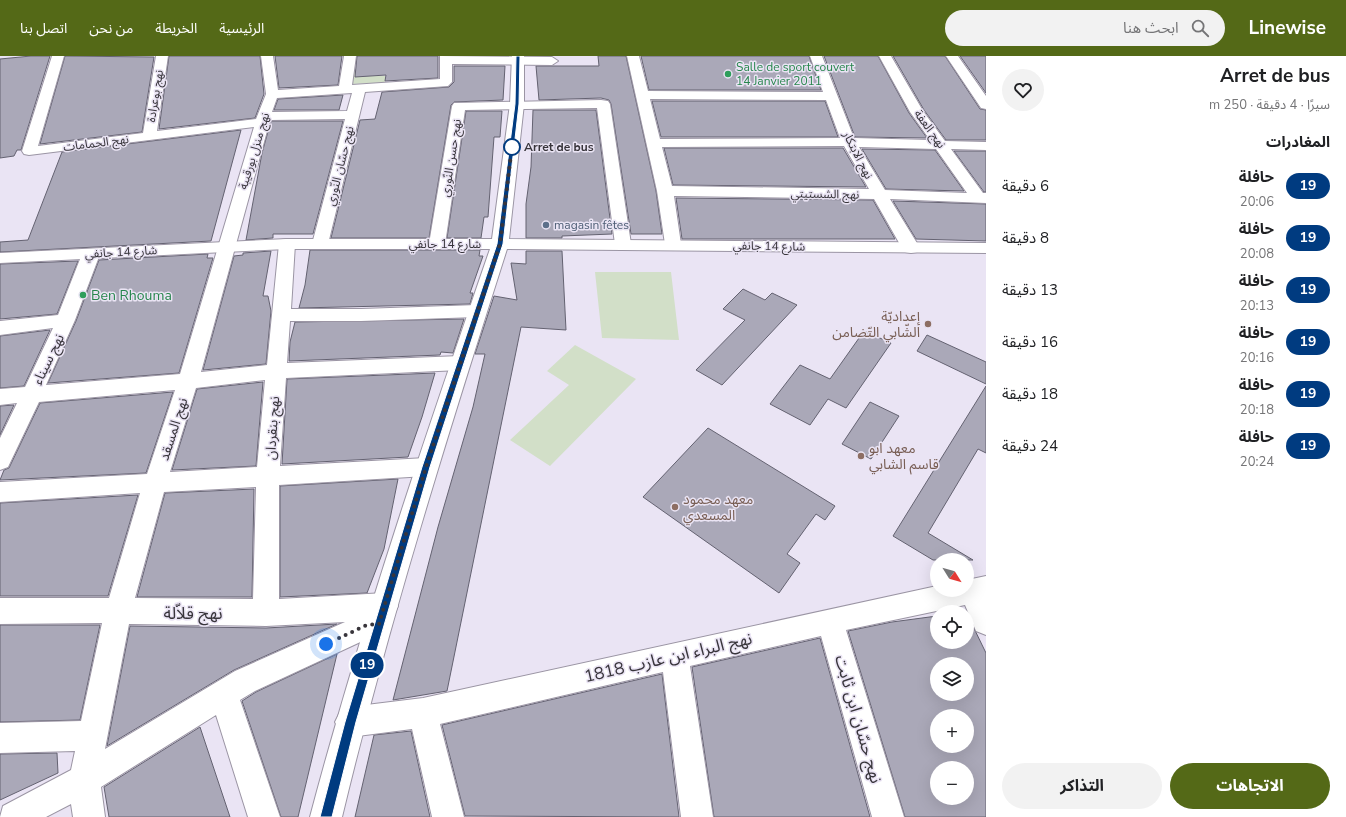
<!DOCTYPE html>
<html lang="ar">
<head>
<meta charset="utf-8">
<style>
	:root { --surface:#fff; --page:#f2f2f2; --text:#202124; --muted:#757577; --accent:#546917 }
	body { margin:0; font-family:"Nunito Sans","Noto Sans Arabic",sans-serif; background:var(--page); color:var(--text); direction:rtl; height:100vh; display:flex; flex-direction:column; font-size:15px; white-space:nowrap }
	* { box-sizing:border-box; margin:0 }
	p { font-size:13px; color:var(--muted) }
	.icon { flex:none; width:22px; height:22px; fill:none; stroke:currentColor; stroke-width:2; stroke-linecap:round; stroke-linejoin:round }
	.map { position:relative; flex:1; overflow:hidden; direction:ltr }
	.drawer { display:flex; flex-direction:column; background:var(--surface); width:360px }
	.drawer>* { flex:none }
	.badge { padding:0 8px; border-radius:13px; font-size:14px; line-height:26px }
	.needle { width:26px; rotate:127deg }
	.fabs { position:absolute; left:930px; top:497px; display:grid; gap:8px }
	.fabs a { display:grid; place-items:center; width:44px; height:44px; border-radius:50%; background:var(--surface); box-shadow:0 4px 16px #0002; font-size:20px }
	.you { position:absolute; width:20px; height:20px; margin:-10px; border:3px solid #fff; border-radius:50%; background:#1a73e8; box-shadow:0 0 0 6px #1a73e833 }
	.map>.badge { position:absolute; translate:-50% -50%; box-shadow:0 0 0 2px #fff }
	h2 { padding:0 16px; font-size:15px; line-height:36px }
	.round { display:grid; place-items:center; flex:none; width:42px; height:42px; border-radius:21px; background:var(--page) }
	.head { display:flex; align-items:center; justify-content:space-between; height:68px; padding:0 16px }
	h1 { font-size:19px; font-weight:700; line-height:30px }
	.action { display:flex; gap:8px; margin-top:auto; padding:8px 16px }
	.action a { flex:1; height:46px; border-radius:24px; background:var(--accent); color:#fff; font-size:16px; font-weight:700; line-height:46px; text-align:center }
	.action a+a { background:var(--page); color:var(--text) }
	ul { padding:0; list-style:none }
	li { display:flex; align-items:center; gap:12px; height:52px; padding:0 16px }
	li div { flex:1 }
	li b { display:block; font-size:15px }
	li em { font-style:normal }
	li .badge { min-width:44px; font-weight:700; text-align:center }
	header { display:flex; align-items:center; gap:24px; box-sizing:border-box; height:56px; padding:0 20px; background:var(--accent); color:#fff }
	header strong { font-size:19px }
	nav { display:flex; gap:22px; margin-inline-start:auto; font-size:14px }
	.search { width:280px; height:36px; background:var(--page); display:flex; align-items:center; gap:10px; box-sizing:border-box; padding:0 14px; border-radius:22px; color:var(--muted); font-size:15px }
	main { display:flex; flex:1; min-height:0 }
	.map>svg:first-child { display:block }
</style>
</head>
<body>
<header>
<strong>Linewise</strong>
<div class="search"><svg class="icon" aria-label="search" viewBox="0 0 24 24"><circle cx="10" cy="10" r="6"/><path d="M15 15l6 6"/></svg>ابحث هنا</div>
<nav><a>الرئيسية</a><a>الخريطة</a><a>من نحن</a><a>اتصل بنا</a></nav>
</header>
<main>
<section class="drawer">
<div class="head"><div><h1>Arret de bus</h1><p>سيرًا · 4 دقيقة · 250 m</p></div><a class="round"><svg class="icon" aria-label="heart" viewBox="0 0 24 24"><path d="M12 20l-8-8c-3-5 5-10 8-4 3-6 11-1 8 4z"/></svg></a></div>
<h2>المغادرات</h2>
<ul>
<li><span class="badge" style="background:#003b80;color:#fff">19</span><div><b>حافلة</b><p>20:06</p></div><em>6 دقيقة</em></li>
<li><span class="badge" style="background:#003b80;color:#fff">19</span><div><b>حافلة</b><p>20:08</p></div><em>8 دقيقة</em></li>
<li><span class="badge" style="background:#003b80;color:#fff">19</span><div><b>حافلة</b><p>20:13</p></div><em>13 دقيقة</em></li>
<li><span class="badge" style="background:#003b80;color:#fff">19</span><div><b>حافلة</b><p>20:16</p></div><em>16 دقيقة</em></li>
<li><span class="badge" style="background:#003b80;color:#fff">19</span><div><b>حافلة</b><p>20:18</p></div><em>18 دقيقة</em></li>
<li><span class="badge" style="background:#003b80;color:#fff">19</span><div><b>حافلة</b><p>20:24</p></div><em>24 دقيقة</em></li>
</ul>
<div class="action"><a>الاتجاهات</a><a>التذاكر</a></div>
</section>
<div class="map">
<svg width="986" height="761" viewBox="0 0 986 761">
	<rect width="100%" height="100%" fill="#eae4f4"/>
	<path fill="#d2dfc8" d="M 354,13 L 368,13 L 366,20 L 385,20 L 385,27 L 351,28 Z
		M 595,216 L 671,216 L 679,284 L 602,282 Z
		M 575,289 L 636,323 L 550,410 L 510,384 L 569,329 L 547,315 Z"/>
	<path fill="#aaa8b8" stroke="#646271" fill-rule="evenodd" d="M 31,0 L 50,0 L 21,94 L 17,94 L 14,100 L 0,102 L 0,3 Z
		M 65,0 L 154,1 L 142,76 L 40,88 Z
		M 169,0 L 260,0 L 264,38 L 255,62 L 159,73 Z
		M 275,0 L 342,0 L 338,29 L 279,32 Z
		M 357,0 L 438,0 L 438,22 L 385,25 L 386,19 L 355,21 Z
		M 598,0 L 626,0 L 656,135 L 662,178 L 631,178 L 611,48 L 609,44 L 601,42 L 539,44 L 536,10 L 599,10 Z
		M 641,0 L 809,0 L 821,34 L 649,34 Z
		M 824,0 L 878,0 L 909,57 L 927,82 L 855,81 Z
		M 893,0 L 945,0 L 980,53 L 986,54 L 986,84 L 946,84 L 924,54 Z
		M 960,0 L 986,0 L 986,37 Z
		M 454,10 L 505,10 L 503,44 L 454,46 L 451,49 L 429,182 L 331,182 L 360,64 L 375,63 L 382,36 L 449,31 L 454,26 Z
		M 343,39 L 339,54 L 274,54 L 278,43 Z
		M 652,45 L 825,45 L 838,81 L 661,81 Z
		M 533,54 L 596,54 L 612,178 L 562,180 L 562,182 L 526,182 L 526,148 L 531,111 Z
		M 466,55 L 502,55 L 500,81 L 494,81 L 488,161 L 484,161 L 481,182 L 447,182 Z
		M 271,65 L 343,65 L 313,178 L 273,178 L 273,182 L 246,184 L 262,97 Z
		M 241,74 L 211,185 L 0,196 L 0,186 L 28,184 L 62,96 Z
		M 664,92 L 843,92 L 866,131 L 673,129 Z
		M 862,93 L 935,94 L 964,135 L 886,133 Z
		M 954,95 L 986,95 L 986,136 L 984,136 Z
		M 676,142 L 873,144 L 895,183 L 682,183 Z
		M 893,145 L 986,148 L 986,185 L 916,183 Z
		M 310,194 L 480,194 L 479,200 L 483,200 L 470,237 L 473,237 L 470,248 L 299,252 L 305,229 Z
		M 271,195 L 263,240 L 268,240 L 271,255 L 266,308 L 203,314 L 234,200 L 243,199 L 243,197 Z
		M 526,195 L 562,195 L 566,274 L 521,271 L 447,635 L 393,644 L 438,471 L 473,351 L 485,298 L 475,298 L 494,240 L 517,244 L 511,207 L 526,208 Z
		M 208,198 L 207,202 L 213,202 L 179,317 L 48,327 L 76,265 L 99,204 Z
		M 78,205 L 57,258 L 0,263 L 0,208 Z
		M 743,233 L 765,244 L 772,237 L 797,249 L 722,329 L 696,314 L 745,264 L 723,253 Z
		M 464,263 L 453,297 L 441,296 L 440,299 L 289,305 L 290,286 L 295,266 Z
		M 50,274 L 24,330 L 0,332 L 0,280 Z
		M 864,275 L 891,287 L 846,352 L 828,343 L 810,369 L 770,348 L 800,309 L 830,323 Z
		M 927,279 L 986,306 L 986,328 L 917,295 Z
		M 435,317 L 422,361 L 408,401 L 282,408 L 287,323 Z
		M 263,326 L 256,410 L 172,414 L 197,333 Z
		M 986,330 L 986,397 L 978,393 L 928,477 L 973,504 L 933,504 L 893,480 Z
		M 173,336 L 146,417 L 0,424 L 4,414 L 9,412 L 40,347 Z
		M 870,346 L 899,360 L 871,403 L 842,388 Z
		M 14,349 L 0,379 L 0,350 Z
		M 708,372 L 835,450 L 825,464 L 816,458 L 787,498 L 800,507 L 779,537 L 643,441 Z
		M 398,423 L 384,493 L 367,537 L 280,541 L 280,430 Z
		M 254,433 L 252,541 L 137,541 L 165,437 Z
		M 138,439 L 108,540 L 0,540 L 0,447 Z
		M 967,558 L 986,597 L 986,761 L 905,761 L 848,575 L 892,566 L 937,560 L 937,586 L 967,586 ZM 937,608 L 967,608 L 967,638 L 937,638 ZM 937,660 L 967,660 L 967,690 L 937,690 ZM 937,712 L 967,712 L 967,742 L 937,742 Z
		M 337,568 L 234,614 L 107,690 L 130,570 L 266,572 Z
		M 0,569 L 100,569 L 80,664 L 0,666 Z
		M 820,582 L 870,761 L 714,761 L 692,611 Z
		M 337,598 L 298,761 L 281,761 L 242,645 L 256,636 Z
		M 662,618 L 679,761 L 465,760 L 442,669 Z
		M 200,671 L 230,761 L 109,761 L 104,731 Z
		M 411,675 L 430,761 L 355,761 L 374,679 Z
		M 57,697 L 58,717 L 0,744 L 0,698 Z"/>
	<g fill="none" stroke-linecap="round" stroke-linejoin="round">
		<defs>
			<path id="minor" d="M 52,0 L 64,0 L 38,90 L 143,77 L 156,0 L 168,0 L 157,75 L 256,63 L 266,38 L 261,0 L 273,0 L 278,34 L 339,30 L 344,0 L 356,0 L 352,29 L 440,23 L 440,0 L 552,1 L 558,5 L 552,9 L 452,8 L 452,26 L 448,30 L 365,36 L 328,188 L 326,192 L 320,193 L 314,192 L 312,188 L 345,63 L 270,64 L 201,316 L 267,309 L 279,188 L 281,184 L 287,183 L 293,184 L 295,188 L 291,253 L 361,253 L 477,249 L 484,251 L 486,255 L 484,259 L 477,261 L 361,265 L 290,265 L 287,307 L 460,300 L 467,302 L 470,307 L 467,312 L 460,314 L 286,322 L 280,410 L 426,402 L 434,404 L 437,411 L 434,418 L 426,420 L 279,429 L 279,543 L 385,537 L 394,541 L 398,550 L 394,559 L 389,561 L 392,568 L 389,577 L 379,581 L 369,582 L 255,635 L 240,644 L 280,761 L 248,761 L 216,659 L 101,731 L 105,761 L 73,761 L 71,748 L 46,761 L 0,761 L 3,750 L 71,714 L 75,695 L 0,697 L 0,667 L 81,665 L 102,567 L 0,568 L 0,542 L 109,542 L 140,437 L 0,446 L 0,426 L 147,418 L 175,334 L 39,346 L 8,411 L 0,414 L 0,382 L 17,347 L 0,349 L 0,333 L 25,331 L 53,272 L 0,279 L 0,265 L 58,259 L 82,198 L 85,194 L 91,193 L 97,194 L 100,198 L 75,264 L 46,329 L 180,318 L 254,71 L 29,99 L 24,98 L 22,95 ZM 352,37 L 347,55 L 272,56 L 277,42 ZM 265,324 L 257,411 L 170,416 L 196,332 ZM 256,431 L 253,543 L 135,542 L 164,436 ZM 345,566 L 235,615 L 105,693 L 129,568 L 266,570 Z
				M 627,0 L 639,0 L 648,35 L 823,36 L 810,0 L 822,0 L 854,82 L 930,84 L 910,56 L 879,0 L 891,0 L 923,55 L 945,85 L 986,86 L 986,94 L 951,93 L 983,137 L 986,137 L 986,147 L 890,143 L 920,192 L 917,196 L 911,197 L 905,196 L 902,192 L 874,143 L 674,140 L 681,188 L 679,192 L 673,193 L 667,192 L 665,188 L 657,135 ZM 650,43 L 826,44 L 840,82 L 660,83 ZM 844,90 L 869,133 L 672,130 L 662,91 ZM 859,91 L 936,93 L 967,137 L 885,134 Z
				M 946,0 L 958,0 L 986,40 L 986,53 L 981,52 Z
				M 601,44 L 608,45 L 610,48 L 631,188 L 629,192 L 623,193 L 617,192 L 615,188 L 597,52 L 465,54 L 445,188 L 443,192 L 437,193 L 431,192 L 429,188 L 452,50 L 454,47 Z
				M 986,520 L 986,579 L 976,575 L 965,549 L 846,574 L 904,761 L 872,761 L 821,580 L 690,610 L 713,761 L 681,761 L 663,616 L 440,668 L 464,761 L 432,761 L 412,673 L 350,681 L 340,676 L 335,666 L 340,656 L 350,651 L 423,642 L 937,530 L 937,534 L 967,534 L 967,524 Z"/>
			<path id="tertiary" d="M 512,0 L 524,0 L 524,48 L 509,183 L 986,187 L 986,197 L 507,193 C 447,381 388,569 342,761 L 310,761 C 361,569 425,381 490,193 L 287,193 L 0,207 L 0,197 L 287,183 L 492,183 L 510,48 Z"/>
		</defs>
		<use href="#minor" stroke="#9b95a4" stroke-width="2"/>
		<use href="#tertiary" stroke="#9b95a4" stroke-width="2"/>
		<use href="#minor" fill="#fff" fill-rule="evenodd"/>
		<use href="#tertiary" fill="#fff" fill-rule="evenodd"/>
	</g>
	<path fill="#003b80" stroke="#fff" d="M 516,0 L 520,0 L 519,48 L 503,188 L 430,411 L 356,666 L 332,761 L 320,761 L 345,666 L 422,411 L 497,188 L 515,48 Z"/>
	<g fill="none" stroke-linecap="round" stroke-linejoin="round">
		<path stroke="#38353b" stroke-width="4" stroke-dasharray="0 7.2" d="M 326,588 L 367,569 L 379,568 L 426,411 L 500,188 L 512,91"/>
	</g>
	<g fill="#2e9e5b" stroke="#eae4f4" stroke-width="1.5">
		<circle cx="728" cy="18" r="4"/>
		<circle cx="83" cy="239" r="4"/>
	</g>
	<circle fill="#fff" stroke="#003b80" stroke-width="2" cx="512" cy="91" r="8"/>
	<circle fill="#5c6f8a" stroke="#eae4f4" stroke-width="1.5" cx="546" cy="169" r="4"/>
	<g fill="#8d6e63" stroke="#eae4f4" stroke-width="1.5">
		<circle cx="928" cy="268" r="4"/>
		<circle cx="861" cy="400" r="4"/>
		<circle cx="675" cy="451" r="4"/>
	</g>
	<g text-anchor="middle" stroke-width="3" stroke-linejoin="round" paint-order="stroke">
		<g font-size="12" fill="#27864d" stroke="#eae4f4" text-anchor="start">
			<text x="736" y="15">Salle de sport couvert<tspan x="736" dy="14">14 Janvier 2011</tspan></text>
		</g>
		<g font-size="12" fill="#38353b" stroke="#eae4f4">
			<text transform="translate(155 40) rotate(-81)" y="4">نهج بوعرادة</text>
			<text transform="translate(930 73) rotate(54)" y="4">نهج العفة</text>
			<text transform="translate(96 87) rotate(-7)" y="4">نهج الحمامات</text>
			<text transform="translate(254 95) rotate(-73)" y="4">نهج منزل بورقيبة</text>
			<text transform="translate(858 99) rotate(63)" y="4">نهج الابتكار</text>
			<text transform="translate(451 102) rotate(-81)" y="4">نهج حسن النّوري</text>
			<text transform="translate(340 110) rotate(-76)" y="4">نهج حسّان النّوري</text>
			<text transform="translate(825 138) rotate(1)" y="4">نهج الشستيتي</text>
			<text x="445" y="192">شارع 14 جانفي</text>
			<text transform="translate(769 190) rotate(1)" y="4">شارع 14 جانفي</text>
			<text transform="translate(121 196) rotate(-3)" y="4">شارع 14 جانفي</text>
		</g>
		<g font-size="12" font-weight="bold" fill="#38353b" stroke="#eae4f4" text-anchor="start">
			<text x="524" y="95">Arret de bus</text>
		</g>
		<g font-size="12" fill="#4e5e75" stroke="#eae4f4" text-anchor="start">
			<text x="554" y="173">magasin fêtes</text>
		</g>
		<g font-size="14" fill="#27864d" stroke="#eae4f4" text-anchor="start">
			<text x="91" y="244">Ben Rhouma</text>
		</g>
		<g font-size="14" fill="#785e54" stroke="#eae4f4" text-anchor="start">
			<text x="920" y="265" text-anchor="end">إعداديّة<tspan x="920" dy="16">الشّابي التّضامن</tspan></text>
			<text x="869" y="397">معهد ابو<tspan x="869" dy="16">قاسم الشابي</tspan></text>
			<text x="683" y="448">معهد محمود<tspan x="683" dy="16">المسعدي</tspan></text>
		</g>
		<g font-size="14" fill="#38353b" stroke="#eae4f4">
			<text transform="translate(48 303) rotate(-64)" y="5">نهج سيناء</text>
			<text transform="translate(272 372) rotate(-86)" y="5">نهج بنقردان</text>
			<text transform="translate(173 373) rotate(-72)" y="5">نهج المسقد</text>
		</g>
		<g font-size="17" fill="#38353b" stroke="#eae4f4">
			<text x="193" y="563">نهج قلاّلة</text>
			<text transform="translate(668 601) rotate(-13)" y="6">نهج البراء ابن عازب 1818</text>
			<text transform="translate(859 663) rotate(74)" y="6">نهج حسّان ابن ثابت</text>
		</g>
	</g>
</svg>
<div class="fabs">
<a><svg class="needle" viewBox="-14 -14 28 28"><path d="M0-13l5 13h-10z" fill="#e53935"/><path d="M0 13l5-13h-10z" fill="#757577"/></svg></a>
<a><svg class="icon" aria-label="locate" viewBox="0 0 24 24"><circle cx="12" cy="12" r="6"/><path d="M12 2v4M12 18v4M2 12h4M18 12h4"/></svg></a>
<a><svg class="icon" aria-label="layers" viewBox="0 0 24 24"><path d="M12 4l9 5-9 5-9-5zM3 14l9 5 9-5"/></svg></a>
<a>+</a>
<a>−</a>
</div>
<div class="you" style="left:326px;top:588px"></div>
<b class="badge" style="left:367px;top:609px;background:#003b80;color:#fff">19</b>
</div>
</main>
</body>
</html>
